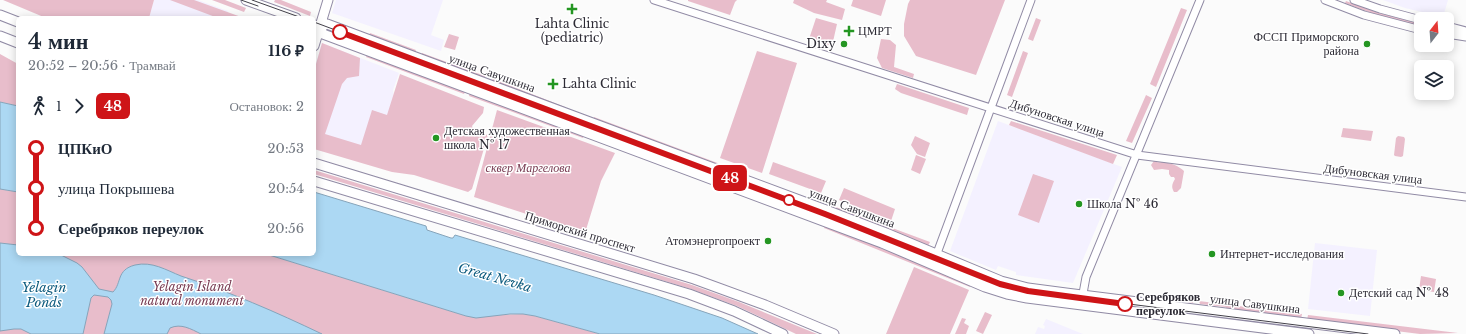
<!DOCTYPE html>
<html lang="ru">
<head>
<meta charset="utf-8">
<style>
	:root { --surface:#fff; --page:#f2f2f3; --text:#1f2937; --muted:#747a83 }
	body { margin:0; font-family:"Libre Baskerville",serif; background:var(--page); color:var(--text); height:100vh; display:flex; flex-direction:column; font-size:15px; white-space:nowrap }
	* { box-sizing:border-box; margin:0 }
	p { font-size:13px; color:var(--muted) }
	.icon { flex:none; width:22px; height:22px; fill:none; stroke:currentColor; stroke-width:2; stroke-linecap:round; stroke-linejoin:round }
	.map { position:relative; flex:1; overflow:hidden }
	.sheet { position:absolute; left:16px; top:16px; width:300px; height:240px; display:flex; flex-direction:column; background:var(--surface); border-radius:6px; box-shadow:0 2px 10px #0003 }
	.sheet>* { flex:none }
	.badge { padding:0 8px; border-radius:6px; font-size:14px; line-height:26px }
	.needle { width:26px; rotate:17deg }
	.controls { position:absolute; left:1414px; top:12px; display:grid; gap:8px }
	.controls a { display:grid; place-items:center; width:40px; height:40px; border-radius:6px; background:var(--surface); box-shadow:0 2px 10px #0003; font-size:20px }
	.map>.badge { position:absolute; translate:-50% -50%; box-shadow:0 0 0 2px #fff }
	.legs { display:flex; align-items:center; gap:6px; height:44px; padding:0 12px; font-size:13px }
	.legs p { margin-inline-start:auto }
	.overview { display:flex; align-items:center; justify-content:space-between; height:68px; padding:0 12px }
	h1 { font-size:22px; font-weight:600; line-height:30px }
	ul { padding:0 12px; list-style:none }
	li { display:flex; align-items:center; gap:14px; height:40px; font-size:15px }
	li i { display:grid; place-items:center; width:6px; height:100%; margin:0 5px; background:currentColor }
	li i::after { content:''; width:10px; height:10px; margin:-5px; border:3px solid; border-radius:50%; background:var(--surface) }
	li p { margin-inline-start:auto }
	li:first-child i { background:linear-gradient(#0000 50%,currentColor 0) }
	li:last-child i { background:linear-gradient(currentColor 50%,#0000 0) }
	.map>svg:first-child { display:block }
</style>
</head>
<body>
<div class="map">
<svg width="1466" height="334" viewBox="0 0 1466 334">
	<rect width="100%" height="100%" fill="#fbfbfb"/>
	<path fill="#f4f1ff" d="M 154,0 L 198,0 L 228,11 L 226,18 L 149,18 Z
		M 336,0 L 443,0 L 431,35 L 444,40 L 441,51 L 332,13 Z
		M 1383,0 L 1448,0 L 1443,17 L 1405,8 Z
		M 322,43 L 399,73 L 393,90 L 394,97 L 375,157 L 314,146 L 314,70 Z
		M 998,121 L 1122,167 L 1073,283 L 1016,275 L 1016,272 L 998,266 L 996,270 L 950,251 Z
		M 1315,243 L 1377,250 L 1370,316 L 1308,309 Z
		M 1046,319 L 1083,334 L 1035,334 L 1038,327 L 1044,329 L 1045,326 L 1043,325 Z"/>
	<path fill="#e8bdcb" d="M 3,0 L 154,0 L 149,18 L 46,18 Z
		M 170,0 L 194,0 L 244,18 L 218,18 Z
		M 212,0 L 225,0 L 246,8 L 244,12 Z
		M 275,0 L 281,0 L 311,12 L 310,16 L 274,2 Z
		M 688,0 L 737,0 L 735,2 L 730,15 L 688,1 Z
		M 794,0 L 827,0 L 826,2 L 845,9 L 842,20 L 814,13 L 793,3 Z
		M 853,0 L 886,0 L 881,16 L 851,6 Z
		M 910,0 L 1005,0 L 976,75 L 916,56 L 904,36 L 904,24 L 908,4 Z
		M 1346,1 L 1379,13 L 1421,24 L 1421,27 L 1379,16 L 1345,3 Z
		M 1181,8 L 1187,10 L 1156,87 L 1150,84 Z
		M 816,18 L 837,24 L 832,46 L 809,39 Z
		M 1036,18 L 1041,20 L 1033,41 L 1028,39 Z
		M 370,33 L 416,50 L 415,54 L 369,37 Z
		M 449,34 L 459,37 L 455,50 L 444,47 Z
		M 881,39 L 890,40 L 896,45 L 894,67 L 914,74 L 913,78 L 882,68 L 877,58 Z
		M 322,43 L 360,58 L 359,76 L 347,78 L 342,84 L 325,134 L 361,145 L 372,110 L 387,115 L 400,74 L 484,107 L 483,113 L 472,126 L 474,132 L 488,135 L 472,189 L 468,192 L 414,175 L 392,172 L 314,149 L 314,71 Z
		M 757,51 L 797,63 L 762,173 L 720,158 Z
		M 1023,51 L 1028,53 L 1012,97 L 1007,95 Z
		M 368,53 L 466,90 L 464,94 L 366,57 Z
		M 422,53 L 485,76 L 483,80 L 421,57 Z
		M 0,54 L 18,64 L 18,106 L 0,102 Z
		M 493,79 L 565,107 L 562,109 L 492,83 Z
		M 897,84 L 969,108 L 967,115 L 901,93 L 895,89 Z
		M 470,91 L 584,134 L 583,138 L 469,96 Z
		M 1146,95 L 1152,98 L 1132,143 L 1126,141 Z
		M 497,110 L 615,153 L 601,181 L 585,233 L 474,197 Z
		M 594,117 L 731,168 L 729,172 L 593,121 Z
		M 1011,121 L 1117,155 L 1113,164 L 1009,125 Z
		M 1343,128 L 1373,131 L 1371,141 L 1341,137 Z
		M 915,136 L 930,143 L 925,157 L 917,154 L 911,145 Z
		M 1398,136 L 1404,137 L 1405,139 L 1403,156 L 1401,157 L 1395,156 L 1394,155 L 1396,138 Z
		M 916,155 L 926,159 L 920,174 L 911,170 Z
		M 1154,161 C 1158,163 1159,162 1163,162 C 1171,163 1179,166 1184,171 L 1181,188 L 1177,192 L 1174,192 C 1171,187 1172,184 1175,179 L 1174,177 L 1171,177 L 1169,174 L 1169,170 L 1162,169 L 1154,170 L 1151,165 Z
		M 773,162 L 826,181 L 821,193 L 769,174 Z
		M 314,170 L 692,285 L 739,302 L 817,334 L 796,334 L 737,306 L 691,289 L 314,174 Z
		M 1033,174 L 1054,181 L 1039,223 L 1018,215 Z
		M 844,188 L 895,209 L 891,221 L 839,200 Z
		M 0,189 L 18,192 L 18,254 L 266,254 L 466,316 L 523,314 L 535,316 L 600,334 L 0,334 Z
		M 833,206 L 930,242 L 928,246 L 832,210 Z
		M 825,224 L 971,283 L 970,287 L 824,228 Z
		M 914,267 L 969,290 L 950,334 L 886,334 Z
		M 1421,276 L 1436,279 L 1434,292 L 1419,290 Z
		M 1155,296 L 1194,300 L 1193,303 L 1181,301 L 1180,304 L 1154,301 Z
		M 1199,301 L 1302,314 L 1301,319 L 1227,310 L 1226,307 L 1200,304 Z
		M 985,312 L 992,315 L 983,334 L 976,331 Z
		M 1308,315 L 1458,333 L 1420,334 L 1307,320 Z
		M 962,318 L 966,319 L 964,323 L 969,326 L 966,334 L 955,334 Z"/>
	<path fill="#acd8f3" stroke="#86a4ba" d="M 0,102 L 18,106 L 18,192 L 0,189 Z
		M 314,192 L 426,226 L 427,230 L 451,238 L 453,238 L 455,235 L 654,295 L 722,318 L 758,334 L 600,334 L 535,316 L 523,314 L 510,314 L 476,318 L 466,316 L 266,254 L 314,254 Z
		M 0,243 L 18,245 L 18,254 L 59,254 L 77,263 L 82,267 L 99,289 L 113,292 C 122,283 116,270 135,265 C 152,261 166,270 181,276 C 230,292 276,312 322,334 L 201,334 C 191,329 181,323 170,328 L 167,334 L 104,334 L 112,304 L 111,300 L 108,297 L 94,295 L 91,298 L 83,334 L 31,334 L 21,329 L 14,329 L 0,331 Z"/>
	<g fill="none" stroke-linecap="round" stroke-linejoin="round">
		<defs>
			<path id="minor" d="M 654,0 L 1137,155 L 1466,197
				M 1325,0 L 1364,15 L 1421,30
				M 1354,0 L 1380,9 L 1421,20
				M 1447,26 L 1466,31
				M 1447,34 L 1466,37
				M 933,264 L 1031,0
				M 1082,299 L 1086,277 L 1200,0"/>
			<path id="major" d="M 246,0 L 296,18
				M 0,15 L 18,22
				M 314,25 L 320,27 L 327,24 L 826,210 L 886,233 L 1001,281 L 1028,288 L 1066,293 L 1395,334
				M 320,27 L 323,34 L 882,243 L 985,287 L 1007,294 L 1027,298 L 1309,334
				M 0,36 L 18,43
				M 314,46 L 328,0
				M 314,163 L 694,279 L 765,305 L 834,334
				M 314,181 L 689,294 L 734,311 L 783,334"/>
		</defs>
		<use href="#minor" stroke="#918ba5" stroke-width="9"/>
		<use href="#major" stroke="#918ba5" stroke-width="11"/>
		<use href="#minor" stroke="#fff" stroke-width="7"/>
		<use href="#major" stroke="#fff" stroke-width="9"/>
		<path stroke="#424049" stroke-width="1" d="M 241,0 L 258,6
			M 252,0 L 302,18
			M 314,22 L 825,214 L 1000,284 L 1028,291 L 1065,296 L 1368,334"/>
	</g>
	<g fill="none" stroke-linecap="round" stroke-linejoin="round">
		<defs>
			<path id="line-1" d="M 340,32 L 825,214 L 1000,284 L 1028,291 L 1125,304"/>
		</defs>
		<use href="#line-1" stroke="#fff" stroke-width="9"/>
		<use href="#line-1" stroke="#ce1417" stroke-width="6"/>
	</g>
	<g fill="#249622" stroke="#fff" stroke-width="1.5">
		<path d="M570 3h4v4h4v4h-4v4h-4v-4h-4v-4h4z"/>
		<path d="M847 25h4v4h4v4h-4v4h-4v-4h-4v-4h4z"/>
		<circle cx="844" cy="44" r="4"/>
		<circle cx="1367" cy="44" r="4"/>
		<path d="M551 78h4v4h4v4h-4v4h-4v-4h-4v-4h4z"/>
		<circle cx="436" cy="138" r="4"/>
		<circle cx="1079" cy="204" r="4"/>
		<circle cx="768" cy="241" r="4"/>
		<circle cx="1212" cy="254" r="4"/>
		<circle cx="1341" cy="293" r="4"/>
	</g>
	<g fill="#fff" stroke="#ce1417" stroke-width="2">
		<circle cx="340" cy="32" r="7"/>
		<circle cx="789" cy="200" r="5"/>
		<circle cx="1125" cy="304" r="7"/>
	</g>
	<g text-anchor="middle" stroke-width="3" stroke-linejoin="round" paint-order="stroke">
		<g font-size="12" fill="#2d2b35" stroke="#fff" text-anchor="start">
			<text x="572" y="28" text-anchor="middle">Lahta Clinic<tspan x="572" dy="14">(pediatric)</tspan></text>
			<text x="858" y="35">ЦМРТ</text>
			<text x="1359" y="41" text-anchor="end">ФССП Приморского<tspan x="1359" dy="14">района</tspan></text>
			<text x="836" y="48" text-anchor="end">Dixy</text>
			<text x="562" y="88">Lahta Clinic</text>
			<text x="444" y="135">Детская художественная<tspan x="444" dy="14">школа № 17</tspan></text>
			<text x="1087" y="208">Школа № 46</text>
			<text x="760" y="245" text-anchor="end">Атомэнергопроект</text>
			<text x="1220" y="258">Интернет-исследования</text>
			<text x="1349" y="297">Детский сад № 48</text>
		</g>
		<g font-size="12" fill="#2d2b35" stroke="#fff">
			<text transform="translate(492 73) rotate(20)" y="4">улица Савушкина</text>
			<text transform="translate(1057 118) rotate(18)" y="4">Дибуновская улица</text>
			<text transform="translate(1373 174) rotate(7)" y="4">Дибуновская улица</text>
			<text transform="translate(852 208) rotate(21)" y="4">улица Савушкина</text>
			<text transform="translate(580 232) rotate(17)" y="4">Приморский проспект</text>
			<text transform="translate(1255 304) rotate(7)" y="4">улица Савушкина</text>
		</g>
		<g font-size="12" font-style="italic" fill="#783b52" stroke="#fff">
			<text x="528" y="172">сквер Маргелова</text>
			<text x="192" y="291">Yelagin Island<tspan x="192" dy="14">natural monument</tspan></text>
		</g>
		<g font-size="12" font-weight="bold" fill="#2d2b35" stroke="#fff" text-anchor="start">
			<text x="1136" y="301">Серебряков<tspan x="1136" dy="14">переулок</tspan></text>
		</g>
		<g font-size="13" font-style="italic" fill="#0d5b7e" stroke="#fff">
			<text transform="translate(495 277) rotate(16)" y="5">Great Nevka</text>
			<text x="44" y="292">Yelagin<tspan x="44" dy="15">Ponds</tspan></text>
		</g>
	</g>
</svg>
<div class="controls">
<a><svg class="needle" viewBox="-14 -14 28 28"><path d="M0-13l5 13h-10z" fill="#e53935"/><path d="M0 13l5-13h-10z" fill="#747a83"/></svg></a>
<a><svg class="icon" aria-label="layers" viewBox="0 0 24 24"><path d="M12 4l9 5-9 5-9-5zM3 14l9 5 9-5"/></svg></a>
</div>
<b class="badge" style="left:730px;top:178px;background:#ce1417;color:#fff">48</b>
<section class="sheet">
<div class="overview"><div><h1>4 мин</h1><p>20:52 – 20:56 · Трамвай</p></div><b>116 ₽</b></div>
<div class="legs"><svg class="icon" aria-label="walk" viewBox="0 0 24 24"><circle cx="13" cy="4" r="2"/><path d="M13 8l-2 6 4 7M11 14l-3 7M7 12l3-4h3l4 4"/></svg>1<svg class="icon" aria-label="forward" viewBox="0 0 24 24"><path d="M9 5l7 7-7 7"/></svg><b class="badge" style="background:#ce1417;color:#fff">48</b><p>Остановок: 2</p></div>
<ul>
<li><i style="color:#ce1417"></i><b>ЦПКиО</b><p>20:53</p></li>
<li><i style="color:#ce1417"></i><span>улица Покрышева</span><p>20:54</p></li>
<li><i style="color:#ce1417"></i><b>Серебряков переулок</b><p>20:56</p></li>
</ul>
</section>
</div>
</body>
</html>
